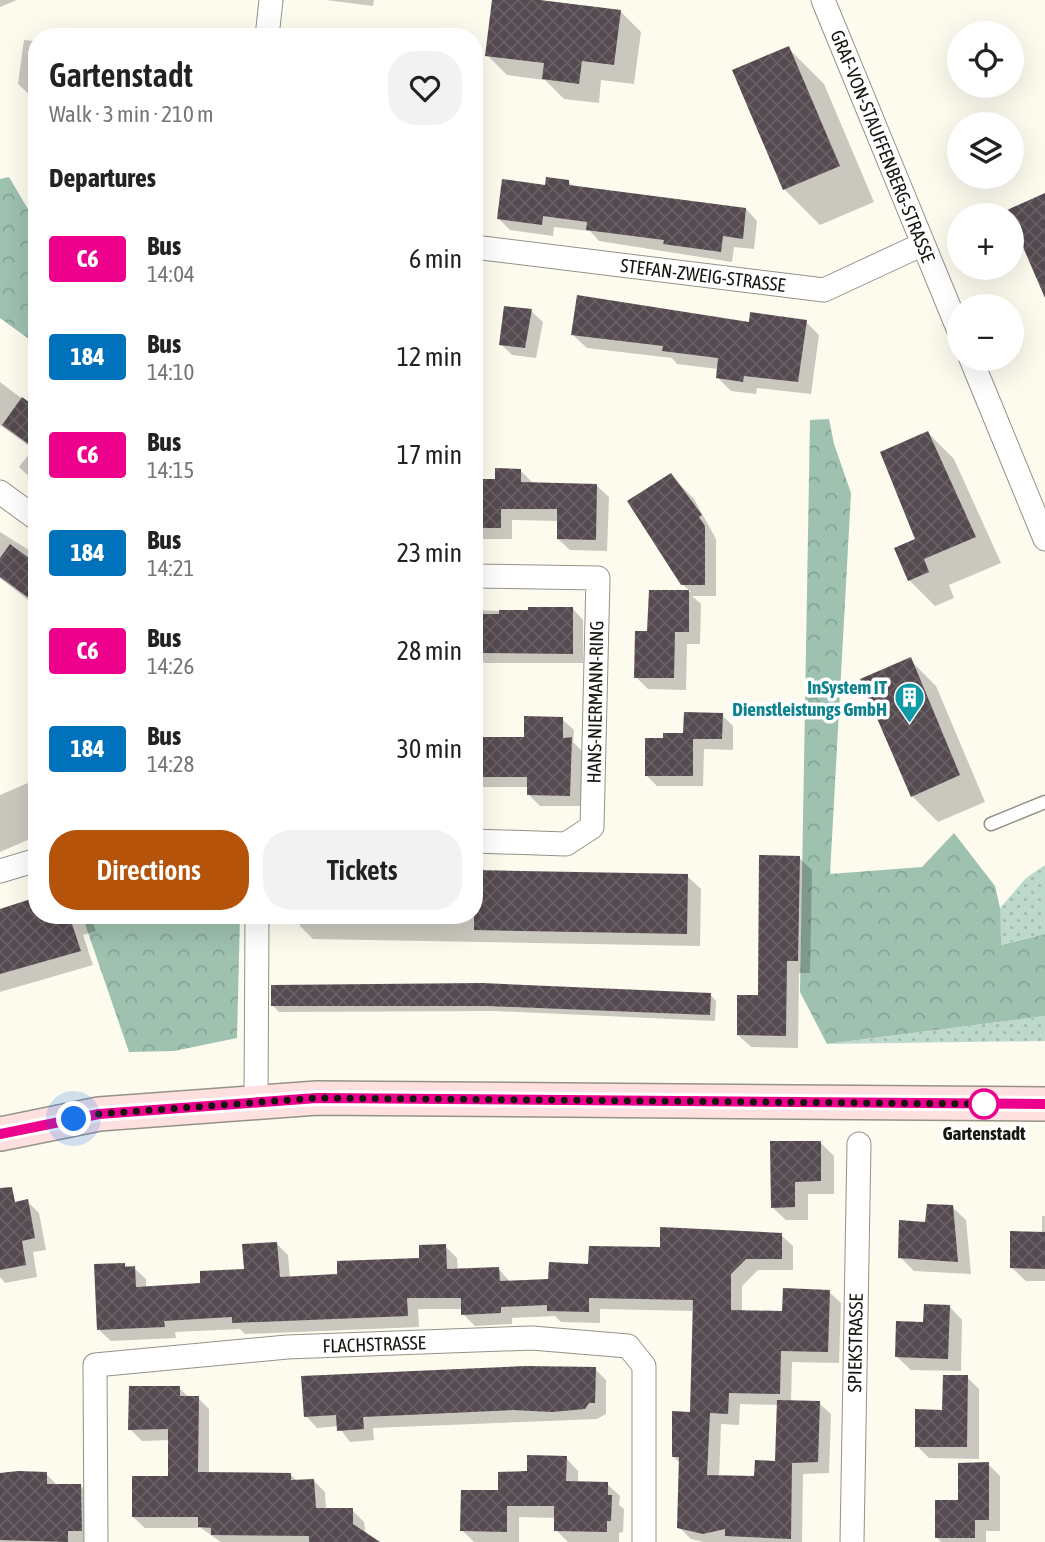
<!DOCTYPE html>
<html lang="en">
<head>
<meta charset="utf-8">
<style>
	:root { --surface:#fff; --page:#f2f2f2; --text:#222; --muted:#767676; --accent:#b45309 }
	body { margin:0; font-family:"Asap Condensed",sans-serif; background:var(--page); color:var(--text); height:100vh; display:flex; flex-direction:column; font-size:26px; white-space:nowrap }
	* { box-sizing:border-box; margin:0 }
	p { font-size:23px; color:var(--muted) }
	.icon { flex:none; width:38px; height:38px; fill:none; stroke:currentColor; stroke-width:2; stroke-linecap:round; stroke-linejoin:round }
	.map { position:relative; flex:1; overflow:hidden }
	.details { position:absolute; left:28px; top:28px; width:455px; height:896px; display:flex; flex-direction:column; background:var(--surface); border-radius:28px; box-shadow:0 7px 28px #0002 }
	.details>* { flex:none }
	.badge { padding:0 14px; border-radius:5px; font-size:24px; line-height:46px }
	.fabs { position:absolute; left:947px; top:21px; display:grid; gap:14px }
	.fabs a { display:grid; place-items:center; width:77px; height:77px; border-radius:50%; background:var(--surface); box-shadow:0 7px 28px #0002; font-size:35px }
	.you { position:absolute; width:35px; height:35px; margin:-18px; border:5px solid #fff; border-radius:50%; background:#1a73e8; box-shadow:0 0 0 10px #1a73e833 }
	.map>.badge { position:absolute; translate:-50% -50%; box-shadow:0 0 0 4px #fff }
	h2 { padding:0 21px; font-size:26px; line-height:63px }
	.round { display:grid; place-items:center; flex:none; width:74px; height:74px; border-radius:28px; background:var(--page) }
	.summary { display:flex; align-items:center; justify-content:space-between; height:119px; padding:0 21px }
	h1 { font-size:33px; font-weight:600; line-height:52px }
	.cta { display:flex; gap:14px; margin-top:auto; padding:14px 21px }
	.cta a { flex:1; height:80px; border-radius:28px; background:var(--accent); color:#fff; font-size:28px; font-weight:600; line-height:80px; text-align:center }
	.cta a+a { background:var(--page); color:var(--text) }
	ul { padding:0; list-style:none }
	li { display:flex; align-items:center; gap:21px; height:98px; padding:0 21px }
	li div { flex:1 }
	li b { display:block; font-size:26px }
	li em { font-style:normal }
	li .badge { min-width:77px; font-weight:700; text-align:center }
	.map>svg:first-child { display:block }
</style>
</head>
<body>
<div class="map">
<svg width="1045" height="1542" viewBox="0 0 1045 1542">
	<defs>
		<pattern id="grass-dots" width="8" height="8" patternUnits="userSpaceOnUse" patternTransform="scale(1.75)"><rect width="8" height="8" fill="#bcd9cb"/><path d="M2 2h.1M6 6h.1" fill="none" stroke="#a1baad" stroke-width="1.8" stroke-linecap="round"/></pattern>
		<pattern id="forest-crowns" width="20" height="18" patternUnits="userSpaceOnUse" patternTransform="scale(1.75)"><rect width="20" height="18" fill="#9ec1b0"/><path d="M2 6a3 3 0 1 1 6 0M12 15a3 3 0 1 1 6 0" fill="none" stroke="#87a596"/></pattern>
		<pattern id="building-cross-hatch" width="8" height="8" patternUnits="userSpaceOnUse" patternTransform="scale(1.75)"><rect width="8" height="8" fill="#544a50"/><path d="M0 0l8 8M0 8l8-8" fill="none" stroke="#686065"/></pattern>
	</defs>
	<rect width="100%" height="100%" fill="#fdfaee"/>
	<path fill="url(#grass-dots)" d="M 1045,865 L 1045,934 L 1000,945 L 1000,908 L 1026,878 Z
		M 1045,1016 L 1045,1041 L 828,1044 Z"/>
	<path fill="url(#forest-crowns)" d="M 9,177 L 32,216 L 37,214 L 37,345 L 0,318 L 0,179 Z
		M 829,419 L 834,444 L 851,493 L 830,874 L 922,867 L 954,833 L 995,886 L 1000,908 L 1001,945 L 1045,934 L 1045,1016 L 827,1044 L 800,992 L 810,420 Z
		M 82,915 L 240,915 L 237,1038 L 174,1051 L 129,1052 Z"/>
	<path fill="#0003" fill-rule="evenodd" d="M 0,0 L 17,0 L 0,7 Z
		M 326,0 L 374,0 L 373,6 Z
		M 493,0 L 526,0 L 621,12 L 641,32 L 634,84 L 601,80 L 599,103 L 564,99 L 545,80 L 507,75 L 487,55 Z
		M 297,32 L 333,36 L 334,37 L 296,37 Z
		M 24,40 L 37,41 L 37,97 L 31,96 L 18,84 Z
		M 788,48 L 824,84 L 874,202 L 820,225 L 784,189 Z
		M 569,182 L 575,188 L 746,209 L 757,221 L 754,249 L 734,247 L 732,262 L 599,241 L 590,231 L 554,227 L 553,236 L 510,230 L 499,219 L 547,187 Z
		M 531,311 L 543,322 L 536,358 L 512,355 L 501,344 Z
		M 806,322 L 819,335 L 811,394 L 757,388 L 756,394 L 731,391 L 717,377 L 718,369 L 677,364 L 672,358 L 587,348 L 573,335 Z
		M 0,382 L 37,410 L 37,484 L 19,467 L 33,449 L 0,425 Z
		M 928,433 L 954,459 L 1001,563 L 949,585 L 954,598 L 935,606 L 909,580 L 917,540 Z
		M 521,471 L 533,483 L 597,486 L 609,497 L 607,551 L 570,550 L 558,539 L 559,521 L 512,520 L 512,539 L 474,539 L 474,481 L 497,481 Z
		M 671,475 L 694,499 L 716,539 L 716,596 L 692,596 L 701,604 L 700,644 L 687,644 L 686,690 L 648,689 L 636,677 L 649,633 L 651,591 L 691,592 L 682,584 Z
		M 0,532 L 37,555 L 37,607 L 0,578 Z
		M 573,609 L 583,620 L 583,663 L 485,663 L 474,656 L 474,610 L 529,612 Z
		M 910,660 L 936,686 L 985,802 L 938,822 L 912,796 Z
		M 722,715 L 733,726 L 733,750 L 704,749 L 703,786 L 657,786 L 646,775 L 685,735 Z
		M 562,719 L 574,730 L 573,742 L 582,751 L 581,806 L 540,806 L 528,794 L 528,787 L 483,787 L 483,809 L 474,809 L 474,739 L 525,739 Z
		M 37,779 L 37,836 L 0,852 L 0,795 Z
		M 799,858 L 812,870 L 810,973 L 799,973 L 798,1048 L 751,1047 L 738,1035 L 759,997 Z
		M 687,876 L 701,889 L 700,946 L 313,939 L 300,926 L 300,915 L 474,915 Z
		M 0,911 L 90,915 L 96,931 L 83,935 L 93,965 L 0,992 Z
		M 710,994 L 716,1001 L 715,1021 L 495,1011 L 279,1012 L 272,1005 Z
		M 820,1142 L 834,1156 L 834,1194 L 808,1194 L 808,1220 L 786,1220 L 772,1207 Z
		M 27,1201 L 39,1213 L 46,1250 L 33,1252 L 37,1277 L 5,1283 L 0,1277 L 0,1206 Z
		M 952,1207 L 966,1220 L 971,1274 L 914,1271 L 900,1257 L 927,1224 Z
		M 1042,1216 L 1045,1216 L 1045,1281 L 1026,1281 L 1012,1268 L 1042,1233 Z
		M 781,1235 L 793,1246 L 793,1270 L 758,1270 L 742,1286 L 742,1312 L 784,1313 L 829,1292 L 841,1303 L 839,1363 L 792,1362 L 791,1402 L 819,1403 L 831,1414 L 829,1473 L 803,1474 L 802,1542 L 703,1542 L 691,1539 L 679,1527 L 680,1463 L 673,1456 L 692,1414 L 695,1311 L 600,1309 L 600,1323 L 561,1322 L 555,1316 L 512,1318 L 512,1324 L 475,1326 L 463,1314 L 463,1309 L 418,1309 L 419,1327 L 245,1334 L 240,1329 L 175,1332 L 176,1338 L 111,1341 L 99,1330 L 125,1265 L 134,1268 L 146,1279 L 146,1288 L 202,1285 L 246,1270 L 276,1243 L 288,1255 L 290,1278 L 339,1276 L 421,1260 L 445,1246 L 457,1258 L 458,1271 L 499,1269 L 510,1282 L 550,1281 L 590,1266 L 661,1248 ZM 740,1404 L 778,1405 L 777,1462 L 756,1478 L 719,1477 L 721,1424 L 739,1425 Z
		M 949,1306 L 962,1320 L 961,1371 L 911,1370 L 897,1357 L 925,1324 Z
		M 595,1369 L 606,1380 L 606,1414 L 597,1419 L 373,1428 L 374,1440 L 350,1442 L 338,1426 L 317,1428 L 306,1416 Z
		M 967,1377 L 979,1389 L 979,1459 L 929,1458 L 917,1446 Z
		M 179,1388 L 189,1397 L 198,1398 L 209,1409 L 209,1474 L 290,1474 L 297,1481 L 314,1481 L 325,1492 L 326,1510 L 352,1510 L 364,1522 L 367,1542 L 221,1542 L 201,1528 L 145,1528 L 133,1517 L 170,1478 L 170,1440 L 142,1441 L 130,1429 Z
		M 566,1458 L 578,1471 L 578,1483 L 607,1484 L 620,1496 L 619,1505 L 624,1509 L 623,1532 L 619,1533 L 619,1542 L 568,1542 L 556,1530 L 556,1518 L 519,1517 L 519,1542 L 474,1542 L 462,1530 L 500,1492 L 529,1472 Z
		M 988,1464 L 1000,1476 L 1000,1531 L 986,1531 L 986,1542 L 941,1542 L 937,1538 Z
		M 46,1474 L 58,1486 L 81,1486 L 92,1498 L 93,1542 L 0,1542 L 0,1475 Z"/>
	<path fill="url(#building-cross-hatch)" d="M 492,0 L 540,0 L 621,10 L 614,65 L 582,61 L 579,84 L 542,79 L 544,63 L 485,56 Z
		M 789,46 L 840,166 L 783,190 L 732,70 Z
		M 546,177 L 569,180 L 569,185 L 746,208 L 743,239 L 723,236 L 721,252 L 663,244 L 664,240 L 586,230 L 587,222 L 543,216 L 542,225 L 497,219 L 502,179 L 545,185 Z
		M 1045,193 L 1045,298 L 1007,210 Z
		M 577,295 L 749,322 L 750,312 L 807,320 L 798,382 L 744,376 L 743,382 L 716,378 L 718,358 L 662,351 L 663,346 L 571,335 Z
		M 504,306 L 532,309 L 525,348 L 499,345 Z
		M 22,397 L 37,408 L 37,450 L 2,425 Z
		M 928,431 L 976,537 L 924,559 L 929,572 L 908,581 L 894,548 L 915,539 L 880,452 Z
		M 495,468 L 521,469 L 521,482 L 597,484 L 596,540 L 557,539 L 557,509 L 501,509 L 501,528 L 474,528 L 474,479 L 495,479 Z
		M 671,473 L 702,515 L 699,517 L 705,526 L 705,585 L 681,585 L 627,501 Z
		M 10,544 L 37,564 L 37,604 L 0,577 L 0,558 Z
		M 649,590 L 689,590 L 689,632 L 675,632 L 674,678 L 634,678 L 635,631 L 647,631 Z
		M 528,607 L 573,607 L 573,654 L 474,653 L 474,614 L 499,614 L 499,610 L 528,610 Z
		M 911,657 L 960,775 L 911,797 L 860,679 Z
		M 684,712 L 723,713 L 722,739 L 693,739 L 693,776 L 645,776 L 645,738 L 663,738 L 663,733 L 683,733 Z
		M 524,716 L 563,717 L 563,738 L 572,737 L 570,796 L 527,795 L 527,777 L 474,777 L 474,737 L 524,737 Z
		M 759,855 L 800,856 L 798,961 L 787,961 L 786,1036 L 737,1035 L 737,995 L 758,995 Z
		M 474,870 L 688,874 L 687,934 L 474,930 Z
		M 37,897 L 37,915 L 69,915 L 81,951 L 0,974 L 0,909 Z
		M 482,983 L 711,993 L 710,1015 L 487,1006 L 271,1006 L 271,985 Z
		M 770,1141 L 821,1141 L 821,1181 L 795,1182 L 795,1207 L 771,1208 Z
		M 12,1187 L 15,1202 L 28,1199 L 35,1238 L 22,1241 L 26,1265 L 0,1270 L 0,1188 Z
		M 927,1204 L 953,1205 L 958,1262 L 898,1258 L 899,1220 L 925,1222 Z
		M 660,1227 L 782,1233 L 782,1259 L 746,1259 L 731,1274 L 731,1310 L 782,1311 L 783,1288 L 830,1290 L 828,1352 L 781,1351 L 780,1394 L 729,1393 L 728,1414 L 710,1413 L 707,1475 L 754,1476 L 755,1460 L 775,1461 L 777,1400 L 820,1401 L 818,1462 L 792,1463 L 791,1539 L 725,1536 L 725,1529 L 703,1534 L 677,1528 L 679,1457 L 672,1457 L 672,1411 L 690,1412 L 693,1300 L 589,1298 L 589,1312 L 547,1311 L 547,1305 L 501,1307 L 501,1313 L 461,1315 L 461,1298 L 407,1298 L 408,1316 L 232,1323 L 232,1317 L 164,1321 L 165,1327 L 97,1330 L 94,1264 L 125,1263 L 125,1267 L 135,1266 L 136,1287 L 200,1283 L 200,1271 L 244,1269 L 242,1244 L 277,1242 L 280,1277 L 337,1274 L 337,1261 L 419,1258 L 419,1245 L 446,1244 L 447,1269 L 499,1267 L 500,1281 L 548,1279 L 549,1262 L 588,1264 L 589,1246 L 660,1247 Z
		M 1010,1231 L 1045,1232 L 1045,1269 L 1010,1268 Z
		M 924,1304 L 950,1305 L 948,1359 L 895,1357 L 896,1321 L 923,1322 Z
		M 526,1366 L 596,1367 L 595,1403 L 589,1403 L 585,1409 L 552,1412 L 513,1410 L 363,1417 L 364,1429 L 337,1431 L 336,1415 L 304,1417 L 301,1376 Z
		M 943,1375 L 968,1375 L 967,1447 L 915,1447 L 915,1409 L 942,1410 Z
		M 129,1386 L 180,1386 L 180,1396 L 199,1396 L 198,1472 L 291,1473 L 291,1480 L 314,1479 L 316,1508 L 353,1508 L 353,1524 L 380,1542 L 309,1542 L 309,1536 L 211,1535 L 211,1528 L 198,1527 L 198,1517 L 132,1517 L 132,1476 L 168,1476 L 168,1429 L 128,1430 Z
		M 527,1455 L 567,1456 L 566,1481 L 608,1482 L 608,1495 L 612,1495 L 611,1521 L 607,1521 L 607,1532 L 554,1531 L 554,1506 L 507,1506 L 507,1532 L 460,1531 L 461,1490 L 498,1490 L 498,1472 L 527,1471 Z
		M 989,1462 L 989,1520 L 975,1520 L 975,1538 L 935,1538 L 935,1500 L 958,1500 L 958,1463 Z
		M 18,1471 L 47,1472 L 47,1484 L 81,1484 L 82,1531 L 68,1531 L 68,1542 L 0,1540 L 0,1473 Z"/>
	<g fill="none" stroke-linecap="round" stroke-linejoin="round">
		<defs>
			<path id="service" d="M 991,824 L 1045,802"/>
			<path id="minor" d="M 823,0 L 959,331
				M 267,37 L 271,0
				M 474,247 L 824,290 L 923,244
				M 971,359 L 1045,539
				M 0,492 L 37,519
				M 474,576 L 598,578 L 592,827 L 566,844 L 474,841
				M 0,871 L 37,860
				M 256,1102 L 257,915
				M 96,1542 L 95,1365 L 287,1347 L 532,1338 L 628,1346 L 644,1366 L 644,1542
				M 852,1542 L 859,1144"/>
			<path id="secondary" d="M 0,1134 L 99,1114 L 317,1098 L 1045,1104"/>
		</defs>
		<use href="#service" stroke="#959287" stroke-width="15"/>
		<use href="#minor" stroke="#959287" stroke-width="25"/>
		<use href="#secondary" stroke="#959287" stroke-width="36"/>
		<use href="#service" stroke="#fff" stroke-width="12"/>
		<use href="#minor" stroke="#fff" stroke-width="23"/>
		<use href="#secondary" stroke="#fee0e0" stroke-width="33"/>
	</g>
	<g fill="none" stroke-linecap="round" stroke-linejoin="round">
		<defs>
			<path id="line" d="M 0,1134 L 99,1114 L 317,1098 L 1045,1104"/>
		</defs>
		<use href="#line" stroke="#fff" stroke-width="16"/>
		<use href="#line" stroke="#ec008c" stroke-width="10"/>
		<path stroke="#171611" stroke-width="7" stroke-dasharray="0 12.6" d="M 74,1119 L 99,1114 L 317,1098 L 984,1104"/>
	</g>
	<defs>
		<symbol id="building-pin" viewBox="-11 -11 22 30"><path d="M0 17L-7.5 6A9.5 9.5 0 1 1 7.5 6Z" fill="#0f9aa8" stroke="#fff"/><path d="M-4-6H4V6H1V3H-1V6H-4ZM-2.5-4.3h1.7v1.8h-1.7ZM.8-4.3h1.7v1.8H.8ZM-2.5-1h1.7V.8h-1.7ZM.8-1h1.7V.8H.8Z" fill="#fff"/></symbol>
	</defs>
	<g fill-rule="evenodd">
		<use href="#building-pin" x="892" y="680" width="35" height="47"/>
	</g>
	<circle fill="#fff" stroke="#ec008c" stroke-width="3.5" cx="984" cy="1104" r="14"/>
	<g text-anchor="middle" stroke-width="7" stroke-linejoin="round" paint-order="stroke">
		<g font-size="19" fill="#171611" stroke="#fff">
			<text transform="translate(883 146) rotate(68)" y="7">GRAF-VON-STAUFFENBERG-STRASSE</text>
			<text transform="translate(703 275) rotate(7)" y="7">STEFAN-ZWEIG-STRASSE</text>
			<text transform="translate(595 702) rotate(-89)" y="7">HANS-NIERMANN-RING</text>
			<text transform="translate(855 1343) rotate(-89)" y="7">SPIEKSTRASSE</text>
			<text transform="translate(374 1344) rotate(-2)" y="7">FLACHSTRASSE</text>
		</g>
		<g font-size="19" font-weight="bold" fill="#0d838f" stroke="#fff" text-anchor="end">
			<text x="887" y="694">InSystem IT<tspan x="887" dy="22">Dienstleistungs GmbH</tspan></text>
		</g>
		<g font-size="19" font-weight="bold" fill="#171611" stroke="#fff">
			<text x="984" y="1140">Gartenstadt</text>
		</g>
	</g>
</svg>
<div class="fabs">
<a><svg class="icon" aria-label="locate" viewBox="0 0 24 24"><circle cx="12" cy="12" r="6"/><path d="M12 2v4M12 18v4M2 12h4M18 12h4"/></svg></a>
<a><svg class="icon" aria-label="layers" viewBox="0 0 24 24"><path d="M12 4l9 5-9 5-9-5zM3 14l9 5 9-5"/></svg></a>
<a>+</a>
<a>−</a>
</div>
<div class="you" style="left:74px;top:1119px"></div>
<section class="details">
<div class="summary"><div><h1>Gartenstadt</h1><p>Walk · 3 min · 210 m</p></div><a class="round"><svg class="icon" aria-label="heart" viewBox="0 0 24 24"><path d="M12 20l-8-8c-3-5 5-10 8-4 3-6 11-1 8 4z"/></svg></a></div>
<h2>Departures</h2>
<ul>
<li><span class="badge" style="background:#ec008c;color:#fff">C6</span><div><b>Bus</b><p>14:04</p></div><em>6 min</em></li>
<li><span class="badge" style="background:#0072bc;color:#fff">184</span><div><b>Bus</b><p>14:10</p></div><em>12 min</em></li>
<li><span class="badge" style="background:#ec008c;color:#fff">C6</span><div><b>Bus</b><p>14:15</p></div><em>17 min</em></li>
<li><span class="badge" style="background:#0072bc;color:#fff">184</span><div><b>Bus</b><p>14:21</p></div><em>23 min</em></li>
<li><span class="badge" style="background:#ec008c;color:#fff">C6</span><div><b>Bus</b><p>14:26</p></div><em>28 min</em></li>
<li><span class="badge" style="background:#0072bc;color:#fff">184</span><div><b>Bus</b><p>14:28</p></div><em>30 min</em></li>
</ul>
<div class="cta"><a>Directions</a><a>Tickets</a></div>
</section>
</div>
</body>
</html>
